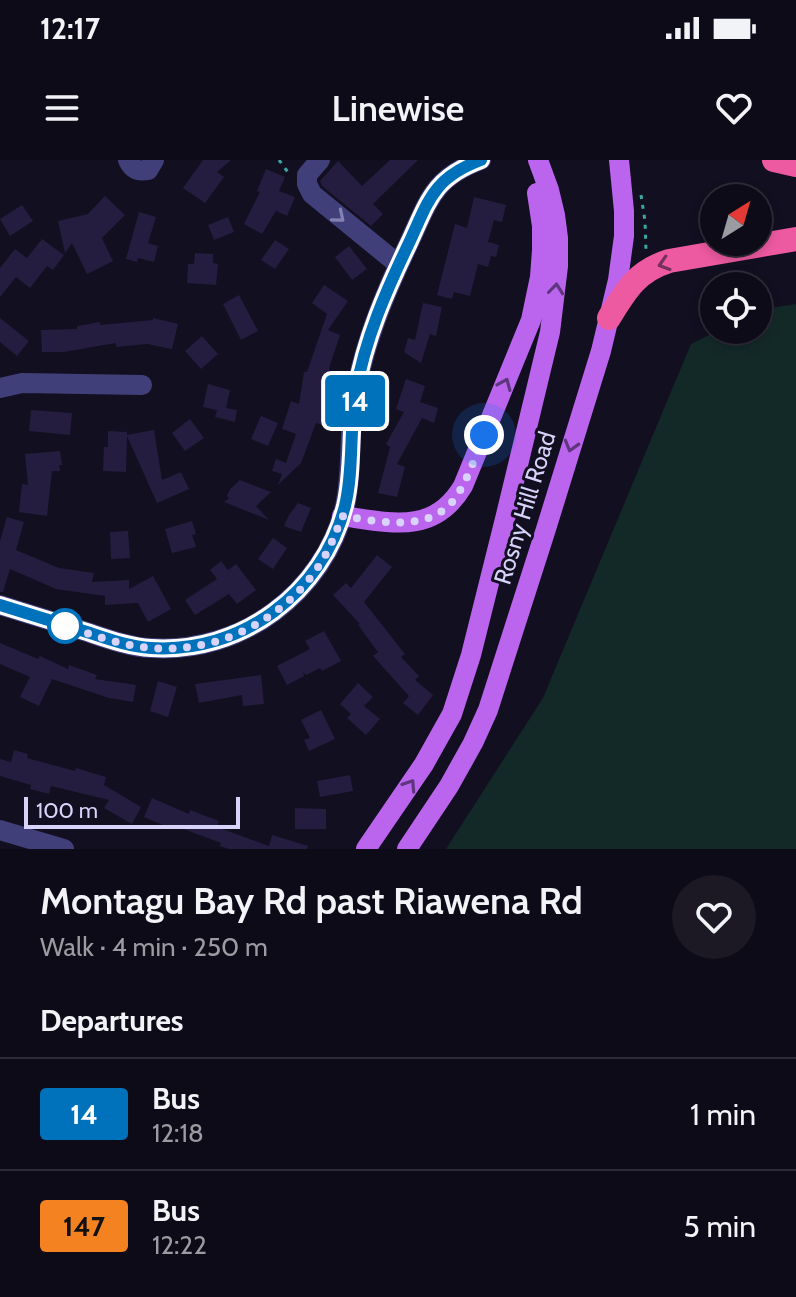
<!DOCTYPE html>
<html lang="en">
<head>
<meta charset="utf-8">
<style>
	:root { --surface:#0e0b18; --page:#1c1925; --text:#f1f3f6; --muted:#9b9ba2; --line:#2e2b37 }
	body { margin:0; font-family:Cabin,sans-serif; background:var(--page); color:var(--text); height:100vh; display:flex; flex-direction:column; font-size:30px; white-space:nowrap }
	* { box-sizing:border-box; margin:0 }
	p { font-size:26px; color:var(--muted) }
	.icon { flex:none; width:44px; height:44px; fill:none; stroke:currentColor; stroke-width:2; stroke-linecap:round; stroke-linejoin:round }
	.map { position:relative; height:689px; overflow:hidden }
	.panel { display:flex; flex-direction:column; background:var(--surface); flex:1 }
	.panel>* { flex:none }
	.badge { padding:0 16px; border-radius:6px; font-size:28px; line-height:52px }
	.needle { width:52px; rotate:37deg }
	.buttons { position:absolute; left:700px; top:24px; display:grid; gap:16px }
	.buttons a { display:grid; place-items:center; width:72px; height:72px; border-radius:50%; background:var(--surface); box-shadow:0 4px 12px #0003,0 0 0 2px var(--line); font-size:40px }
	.scale { position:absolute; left:24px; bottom:20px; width:216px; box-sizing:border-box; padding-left:8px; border:4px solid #d7d3fa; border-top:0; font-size:22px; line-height:28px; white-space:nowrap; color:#d7d3fa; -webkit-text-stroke:6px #120f20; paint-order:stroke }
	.you { position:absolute; width:40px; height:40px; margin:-20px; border:6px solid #fff; border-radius:50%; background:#1a73e8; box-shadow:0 0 0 12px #1a73e833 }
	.map>.badge { position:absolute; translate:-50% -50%; box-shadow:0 0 0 4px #fff }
	h2 { padding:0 40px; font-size:30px; line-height:72px }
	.round { display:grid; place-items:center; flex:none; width:84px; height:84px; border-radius:42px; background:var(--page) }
	.summary { display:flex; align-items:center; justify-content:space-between; height:136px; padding:0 40px }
	h1 { font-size:38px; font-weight:600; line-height:60px }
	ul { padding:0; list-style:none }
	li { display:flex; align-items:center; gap:24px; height:112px; padding:0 40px; border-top:2px solid var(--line) }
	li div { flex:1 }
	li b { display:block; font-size:30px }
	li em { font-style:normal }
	li .badge { min-width:88px; font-weight:700; text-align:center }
	.status { display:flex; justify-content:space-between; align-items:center; height:56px; padding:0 40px; background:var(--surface); direction:ltr }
	.status svg { height:22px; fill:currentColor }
	header { display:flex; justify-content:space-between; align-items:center; height:104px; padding:0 40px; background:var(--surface); font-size:36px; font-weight:600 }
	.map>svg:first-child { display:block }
</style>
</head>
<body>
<div class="status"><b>12:17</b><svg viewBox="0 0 49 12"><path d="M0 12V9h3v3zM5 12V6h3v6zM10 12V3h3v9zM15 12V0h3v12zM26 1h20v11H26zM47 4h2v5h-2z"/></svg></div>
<header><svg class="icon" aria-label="menu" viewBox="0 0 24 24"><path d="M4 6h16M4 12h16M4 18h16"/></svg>Linewise<svg class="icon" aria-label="heart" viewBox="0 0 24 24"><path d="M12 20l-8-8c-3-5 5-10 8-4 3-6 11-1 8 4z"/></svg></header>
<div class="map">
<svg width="796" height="689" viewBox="0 0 796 689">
	<rect width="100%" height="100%" fill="#120f20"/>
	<path fill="#132928" d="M 796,144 L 796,689 L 446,689 L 543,538 L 691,184 L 719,170 L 758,170 L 758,150 Z"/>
	<path fill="#241d3f" d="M 203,0 L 231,0 L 217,12 L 224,17 L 205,43 L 183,28 Z
		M 390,0 L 418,0 L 373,44 L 383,54 L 371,66 L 322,26 L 320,21 L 338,1 L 362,26 Z
		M 266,9 L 285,17 L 279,31 L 295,37 L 287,56 L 276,51 L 262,74 L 244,64 L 260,32 L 257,31 Z
		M 105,36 L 125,55 L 102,78 L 113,101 L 87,114 L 72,83 L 65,93 L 58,61 L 88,54 Z
		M 474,37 L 506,45 L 502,62 L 494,60 L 488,82 L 499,85 L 496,97 L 491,96 L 488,107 L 478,104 L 470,136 L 454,132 L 452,139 L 437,135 L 455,64 L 467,68 Z
		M 22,45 L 33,61 L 10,76 L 0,59 Z
		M 139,52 L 156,57 L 148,83 L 158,86 L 154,102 L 138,98 L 137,102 L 126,99 Z
		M 228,57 L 234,72 L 214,80 L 208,65 Z
		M 42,79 L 64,95 L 53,110 L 47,106 L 30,128 L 16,117 L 0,137 L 0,108 L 15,89 L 27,98 Z
		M 275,80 L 289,89 L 275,109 L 261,100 Z
		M 349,86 L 367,109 L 352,120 L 335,97 Z
		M 195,93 L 213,94 L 213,103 L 218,104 L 216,125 L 187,123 L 188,104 L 194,104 Z
		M 324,125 L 348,141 L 328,170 L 340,175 L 330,205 L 322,252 L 327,254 L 323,265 L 316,263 L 301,303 L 278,325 L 282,314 L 272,311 L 276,299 L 286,303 L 296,274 L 282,269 L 291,241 L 299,244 L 304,212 L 307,212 L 327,154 L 312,143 Z
		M 239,135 L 258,171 L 241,180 L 223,144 Z
		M 423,143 L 442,147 L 436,176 L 430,174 L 421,203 L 404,192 L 408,178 L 415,180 Z
		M 0,158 L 29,181 L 17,196 L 0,182 Z
		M 153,158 L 178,164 L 172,189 L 147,184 L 116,187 L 116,183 L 64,192 L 42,192 L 41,170 L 77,169 L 77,166 L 100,162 L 100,165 L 153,160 Z
		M 202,176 L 218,194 L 201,209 L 185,191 Z
		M 406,219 L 425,226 L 420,242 L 438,248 L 434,263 L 422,258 L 397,304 L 405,307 L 397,337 L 378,333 L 390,287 L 386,284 L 404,252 L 396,249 Z
		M 208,224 L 230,230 L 226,248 L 237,250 L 235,262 L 215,257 L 217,250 L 203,247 Z
		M 31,250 L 72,253 L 70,275 L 29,271 Z
		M 261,256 L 278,263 L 268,286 L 251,279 Z
		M 190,259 L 204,278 L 185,291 L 172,273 Z
		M 154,270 L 162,320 L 181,312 L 189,329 L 157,343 L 127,276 L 126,312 L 103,311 L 104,287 L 108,287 L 108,271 L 127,272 L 127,275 Z
		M 60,291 L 62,305 L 59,305 L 60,311 L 52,311 L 47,356 L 19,352 L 22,324 L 28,325 L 25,294 Z
		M 240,320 L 271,332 L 256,346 L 269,360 L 224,342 L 229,338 L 227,336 L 230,329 Z
		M 298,343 L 311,348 L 301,372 L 284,366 L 289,355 Z
		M 7,357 L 24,362 L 16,390 L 59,408 L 94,413 L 92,422 L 129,420 L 129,429 L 153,416 L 171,449 L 148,462 L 138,443 L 105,445 L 105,436 L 56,429 L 10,409 L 3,432 L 0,432 L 0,381 Z
		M 192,361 L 196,374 L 192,375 L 196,387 L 172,393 L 165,369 Z
		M 128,371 L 130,398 L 111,399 L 110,372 Z
		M 273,378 L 287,388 L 273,409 L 258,399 Z
		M 377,395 L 392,407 L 364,442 L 405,494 L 401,497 L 419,516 L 415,520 L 433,535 L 418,555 L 403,543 L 409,536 L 373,496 L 378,492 L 358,465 L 360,464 L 333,435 L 346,423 L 351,428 Z
		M 221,401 L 228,410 L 236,404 L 256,430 L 237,444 L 229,434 L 195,455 L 185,440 L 217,419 L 210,410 Z
		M 324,471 L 341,501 L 322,511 L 320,508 L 306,515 L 303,512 L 304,516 L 287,525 L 277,506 L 310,489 L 305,481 Z
		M 0,483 L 38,499 L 40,496 L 68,509 L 69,505 L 97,515 L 95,519 L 136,525 L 133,542 L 109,538 L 52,519 L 39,546 L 20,537 L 30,517 L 0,504 Z
		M 261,515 L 264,544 L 243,546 L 242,535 L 199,543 L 195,524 Z
		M 158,521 L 177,527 L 168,557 L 150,551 Z
		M 358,523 L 373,537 L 364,546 L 380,559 L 366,575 L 347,558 L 351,554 L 340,544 Z
		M 321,550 L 335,579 L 309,591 L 304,580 L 310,578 L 301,560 Z
		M 14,590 L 28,594 L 27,598 L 75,611 L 76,608 L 106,617 L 104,625 L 141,647 L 132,664 L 104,648 L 109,640 L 51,626 L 49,634 L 30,629 L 31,625 L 0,616 L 0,599 L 11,602 Z
		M 350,615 L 353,631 L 320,637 L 317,621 Z
		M 152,638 L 189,654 L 190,650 L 219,661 L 217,667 L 269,686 L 272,675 L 308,686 L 307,689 L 229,689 L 220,686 L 221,683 L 173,665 L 172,669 L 144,657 Z
		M 295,648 L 326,649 L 326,669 L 295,669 Z"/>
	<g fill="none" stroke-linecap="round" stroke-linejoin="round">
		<path stroke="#3aa7a0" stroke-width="3" stroke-dasharray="4 6" stroke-linecap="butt" d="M 279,0 L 290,15
			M 641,35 L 645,61 L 646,91"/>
		<path stroke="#413f7a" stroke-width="20" d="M 128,0 C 132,9 138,12 148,10 L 154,0
			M 320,0 L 307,15 L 307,24 L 312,34 L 399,105
			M 0,228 L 22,223 L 142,225
			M 0,445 C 29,454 58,463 87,472 C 108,479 130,487 151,488 C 241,494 324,433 345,346 C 352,315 349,281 353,249 C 361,190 383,137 409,83 C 429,40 433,18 481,0
			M 0,670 L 64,689"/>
		<path stroke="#bb65ef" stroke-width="20" d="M 342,356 C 391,363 434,375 463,326 L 531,160 L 540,117 L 542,90 L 542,66 L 537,33
			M 366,689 L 424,604 L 452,554 L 471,495 L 505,359 L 550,172 L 558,106 L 558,78 L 555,55 L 549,30 L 538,0
			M 407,689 L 449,626 L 473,583 L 488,550 L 546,369 L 601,191 L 618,120 L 624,76 L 624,51 L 619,0"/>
		<path stroke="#ee5aa1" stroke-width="24" d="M 774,0 L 796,5
			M 609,158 C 626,130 637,111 669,101 L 796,79"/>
	</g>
	<defs><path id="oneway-chevron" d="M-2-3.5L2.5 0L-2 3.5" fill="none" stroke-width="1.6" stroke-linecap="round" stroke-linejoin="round" transform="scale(2)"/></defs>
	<use stroke="#8482b4" href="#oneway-chevron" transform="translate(339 57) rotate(40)"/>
	<use stroke="#75315a" href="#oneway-chevron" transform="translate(664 104) rotate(163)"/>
	<g stroke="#5e367d">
		<use href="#oneway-chevron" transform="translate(556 129) rotate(-84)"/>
		<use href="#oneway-chevron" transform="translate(505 224) rotate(-67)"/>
		<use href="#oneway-chevron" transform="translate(571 286) rotate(106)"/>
		<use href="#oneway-chevron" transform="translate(410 625) rotate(-57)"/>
	</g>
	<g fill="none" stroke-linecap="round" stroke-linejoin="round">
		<defs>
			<path id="line" d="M 0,445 C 29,454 58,463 87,472 C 108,479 130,487 151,488 C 241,494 323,433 345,346 C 354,309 349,269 356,231 C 365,179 386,131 409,83 C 429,40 433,18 481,0"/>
		</defs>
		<use href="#line" stroke="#fff" stroke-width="18"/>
		<use href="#line" stroke="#0072bc" stroke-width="12"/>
		<path stroke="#d7d3fa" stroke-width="8" stroke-dasharray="0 14.4" d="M 65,466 L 56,463 C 86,472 119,486 151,488 C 221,494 290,457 325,396 C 332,383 337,370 342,356 C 382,362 433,374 458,334 C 469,316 476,295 484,275"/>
	</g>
	<circle fill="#fff" stroke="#0072bc" stroke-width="4" cx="65" cy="466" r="16"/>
	<g text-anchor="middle" stroke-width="6" stroke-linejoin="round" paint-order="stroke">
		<g font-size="24" fill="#d7d3fa" stroke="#120f20">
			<text transform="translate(525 348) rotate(-73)" y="8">Rosny Hill Road</text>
		</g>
	</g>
</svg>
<div class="buttons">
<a><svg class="needle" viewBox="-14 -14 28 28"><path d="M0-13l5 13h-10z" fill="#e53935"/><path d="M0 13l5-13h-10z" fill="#9b9ba2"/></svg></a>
<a><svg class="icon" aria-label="locate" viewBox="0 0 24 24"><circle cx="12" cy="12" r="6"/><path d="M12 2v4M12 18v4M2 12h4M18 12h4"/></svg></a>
</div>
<div class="scale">100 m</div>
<div class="you" style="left:484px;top:275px"></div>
<b class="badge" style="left:355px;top:241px;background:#0072bc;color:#fff">14</b>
</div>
<section class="panel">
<div class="summary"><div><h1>Montagu Bay Rd past Riawena Rd</h1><p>Walk · 4 min · 250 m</p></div><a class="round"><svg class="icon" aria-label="heart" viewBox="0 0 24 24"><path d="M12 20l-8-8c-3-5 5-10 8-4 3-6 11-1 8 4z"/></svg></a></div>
<h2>Departures</h2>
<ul>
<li><span class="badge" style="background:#0072bc;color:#fff">14</span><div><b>Bus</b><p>12:18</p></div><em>1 min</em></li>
<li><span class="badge" style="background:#f58220;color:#111">147</span><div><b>Bus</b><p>12:22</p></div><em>5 min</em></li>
</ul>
</section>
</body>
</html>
